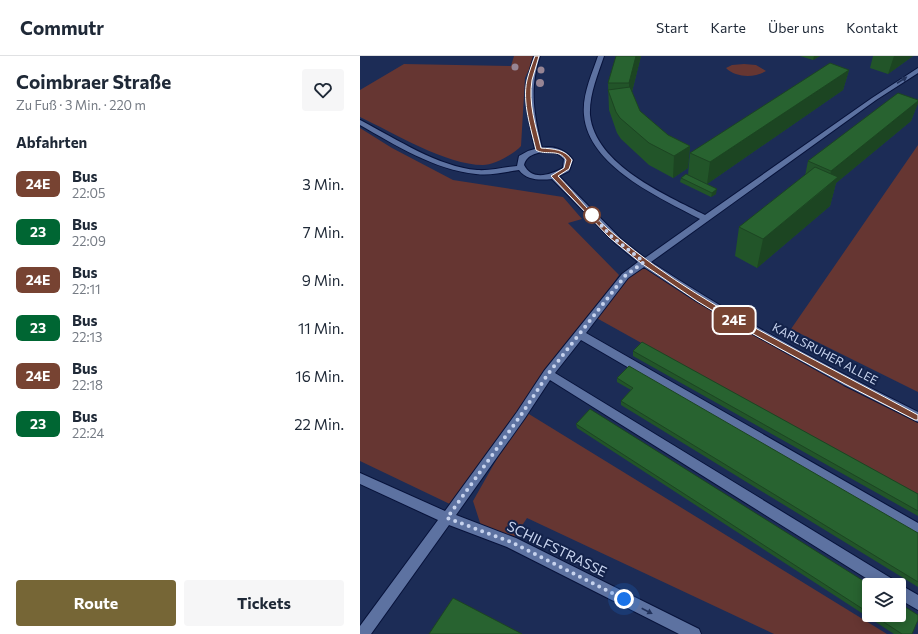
<!DOCTYPE html>
<html lang="de">
<head>
<meta charset="utf-8">
<style>
	:root { --surface:#fff; --page:#f6f6f7; --text:#1f2937; --muted:#747a83; --line:#e0e1e3; --accent:#766636 }
	body { margin:0; font-family:Commissioner,sans-serif; background:var(--page); color:var(--text); height:100vh; display:flex; flex-direction:column; font-size:15px; white-space:nowrap }
	* { box-sizing:border-box; margin:0 }
	p { font-size:13px; color:var(--muted) }
	.icon { flex:none; width:22px; height:22px; fill:none; stroke:currentColor; stroke-width:2; stroke-linecap:round; stroke-linejoin:round }
	.map { position:relative; flex:1; overflow:hidden }
	.sheet { display:flex; flex-direction:column; background:var(--surface); width:360px }
	.sheet>* { flex:none }
	.badge { padding:0 8px; border-radius:6px; font-size:14px; line-height:26px }
	.buttons { position:absolute; left:502px; top:522px; display:grid; gap:8px }
	.buttons a { display:grid; place-items:center; width:44px; height:44px; border-radius:4px; background:var(--surface); box-shadow:0 2px 10px #0003; font-size:20px }
	.you { position:absolute; width:20px; height:20px; margin:-10px; border:3px solid #fff; border-radius:50%; background:#1a73e8; box-shadow:0 0 0 6px #1a73e833 }
	.map>.badge { position:absolute; translate:-50% -50%; box-shadow:0 0 0 2px #fff }
	h2 { padding:0 16px; font-size:15px; line-height:36px }
	.round { display:grid; place-items:center; flex:none; width:42px; height:42px; border-radius:4px; background:var(--page) }
	.headline { display:flex; align-items:center; justify-content:space-between; height:68px; padding:0 16px }
	h1 { font-size:19px; font-weight:700; line-height:30px }
	.action { display:flex; gap:8px; margin-top:auto; padding:8px 16px }
	.action a { flex:1; height:46px; border-radius:4px; background:var(--accent); color:#fff; font-size:16px; font-weight:700; line-height:46px; text-align:center }
	.action a+a { background:var(--page); color:var(--text) }
	ul { padding:0; list-style:none }
	li { display:flex; align-items:center; gap:12px; height:48px; padding:0 16px }
	li div { flex:1 }
	li b { display:block; font-size:15px }
	li em { font-style:normal }
	li .badge { min-width:44px; font-weight:700; text-align:center }
	header { display:flex; align-items:center; gap:24px; box-sizing:border-box; height:56px; padding:0 20px; background:var(--surface); border-bottom:1px solid var(--line) }
	header strong { font-size:19px }
	nav { display:flex; gap:22px; margin-inline-start:auto; font-size:14px }
	main { display:flex; flex:1; min-height:0 }
	.map>svg:first-child { display:block }
</style>
</head>
<body>
<header>
<strong>Commutr</strong>
<nav><a>Start</a><a>Karte</a><a>Über uns</a><a>Kontakt</a></nav>
</header>
<main>
<section class="sheet">
<div class="headline"><div><h1>Coimbraer Straße</h1><p>Zu Fuß · 3 Min. · 220 m</p></div><a class="round"><svg class="icon" aria-label="heart" viewBox="0 0 24 24"><path d="M12 20l-8-8c-3-5 5-10 8-4 3-6 11-1 8 4z"/></svg></a></div>
<h2>Abfahrten</h2>
<ul>
<li><span class="badge" style="background:#774332;color:#fff">24E</span><div><b>Bus</b><p>22:05</p></div><em>3 Min.</em></li>
<li><span class="badge" style="background:#063;color:#fff">23</span><div><b>Bus</b><p>22:09</p></div><em>7 Min.</em></li>
<li><span class="badge" style="background:#774332;color:#fff">24E</span><div><b>Bus</b><p>22:11</p></div><em>9 Min.</em></li>
<li><span class="badge" style="background:#063;color:#fff">23</span><div><b>Bus</b><p>22:13</p></div><em>11 Min.</em></li>
<li><span class="badge" style="background:#774332;color:#fff">24E</span><div><b>Bus</b><p>22:18</p></div><em>16 Min.</em></li>
<li><span class="badge" style="background:#063;color:#fff">23</span><div><b>Bus</b><p>22:24</p></div><em>22 Min.</em></li>
</ul>
<div class="action"><a>Route</a><a>Tickets</a></div>
</section>
<div class="map">
<svg width="558" height="578" viewBox="0 0 558 578">
	<rect width="100%" height="100%" fill="#1c2c56"/>
	<path fill="#663632" d="M 154,0 L 175,0 L 165,22 L 161,90 C 154,98 134,109 123,109 C 86,109 34,77 0,61 L 0,34 L 44,8 L 151,10 Z
		M 384,8 L 396,9 L 406,15 C 395,22 376,22 366,12 L 372,9 Z
		M 0,72 L 32,92 L 93,124 L 203,141 L 222,163 L 208,167 L 259,219 L 219,278 L 94,450 L 0,405 Z
		M 558,89 L 558,336 L 431,273 Z
		M 284,206 L 339,243 L 558,361 L 558,441 L 233,260 Z
		M 164,355 L 527,578 L 414,578 L 167,462 L 151,486 L 123,476 L 113,445 Z"/>
	<g fill="none" stroke-linecap="round" stroke-linejoin="round">
		<defs>
			<path id="minor" d="M 174,0 L 180,0 C 169,33 174,59 182,92 C 194,89 206,94 213,104 L 209,115 L 199,120 L 261,183 L 285,202 L 340,163 C 300,142 228,110 224,59 C 222,39 232,18 238,0 L 244,0 C 238,18 229,39 230,59 C 235,109 306,139 345,159 L 512,42 L 558,12 L 558,17 L 516,44 L 291,206 C 377,263 466,310 558,356 L 558,366 L 484,329 L 373,267 L 336,245 L 284,211 L 268,222 L 226,277 L 558,467 L 558,480 L 221,284 L 195,317 L 534,524 L 536,529 L 517,529 L 190,324 L 165,362 L 96,459 L 156,482 L 339,573 L 341,578 L 319,578 L 147,491 L 89,469 L 11,578 L 0,578 L 0,570 L 78,464 L 0,428 L 0,417 L 85,455 L 157,356 L 184,315 L 262,218 L 278,206 L 255,187 L 192,123 C 181,124 167,125 159,114 C 145,116 130,120 116,118 C 75,114 35,89 0,69 L 0,64 L 2,65 C 36,83 79,111 117,114 C 130,115 144,111 157,110 L 159,100 L 168,95 L 175,93 C 167,59 162,34 174,0 ZM 187,95 L 197,97 L 204,103 L 203,112 C 190,119 172,125 164,109 C 167,98 177,97 187,95 Z
				M 539,528 L 558,539 L 558,554 L 539,543 L 539,529 L 537,529 Z"/>
		</defs>
		<use href="#minor" stroke="#07123a" stroke-width="2"/>
		<use href="#minor" fill="#5d72a1" fill-rule="evenodd"/>
	</g>
	<g fill="#978594">
		<circle cx="155" cy="11" r="3.5"/>
		<circle cx="181" cy="14" r="3.5"/>
		<circle cx="180" cy="27" r="4"/>
	</g>
	<path fill="#225529" d="M 281,0 L 272,36 L 280,55 L 308,79 L 330,90 L 328,112 L 313,122 L 289,109 L 261,83 L 257,77 L 249,54 L 248,27 Z
		M 440,0 L 460,0 L 453,4 Z
		M 513,0 L 553,0 L 528,18 L 510,12 Z
		M 489,14 L 483,34 L 347,128 L 328,119 L 330,97 Z
		M 558,44 L 558,47 L 551,65 L 476,127 L 470,150 L 397,212 L 375,200 L 379,171 L 445,120 L 448,105 Z
		M 321,122 L 356,138 L 351,141 L 320,126 Z
		M 273,295 L 558,438 L 558,460 L 273,300 Z
		M 257,322 L 558,477 L 558,531 L 261,349 L 261,345 L 271,334 L 257,326 Z
		M 216,368 L 509,529 L 509,559 L 539,559 L 552,578 L 534,578 L 217,372 Z"/>
	<path fill="#1c4522" d="M 276,0 L 281,0 L 269,47 L 269,27 Z
		M 454,0 L 460,0 L 453,4 Z
		M 534,0 L 553,0 L 528,18 Z
		M 489,14 L 483,34 L 347,128 L 350,106 Z
		M 558,45 L 558,47 L 551,65 L 476,127 L 470,150 L 397,212 L 403,183 L 467,131 L 471,115 Z
		M 330,90 L 328,112 L 313,122 L 314,100 Z
		M 357,133 L 356,138 L 351,141 L 352,137 Z"/>
	<path fill="#286330" stroke="#1c4522" d="M 256,0 L 276,0 L 269,27 L 248,27 Z
		M 470,7 L 489,14 L 350,106 L 330,97 Z
		M 270,31 L 280,55 L 308,79 L 330,90 L 314,100 L 289,87 L 260,62 L 256,56 L 248,34 Z
		M 538,37 L 558,44 L 558,45 L 471,115 L 448,105 Z
		M 455,111 L 478,121 L 403,183 L 379,171 Z
		M 326,118 L 357,133 L 352,137 L 321,122 Z
		M 282,286 L 558,438 L 558,455 L 273,295 Z
		M 269,310 L 558,477 L 558,526 L 261,345 L 273,332 L 257,322 Z
		M 230,353 L 510,529 L 509,529 L 509,557 L 216,368 Z
		M 93,542 L 162,578 L 69,578 Z
		M 539,547 L 558,559 L 558,564 L 552,578 L 542,578 L 513,559 L 539,559 Z"/>
	<defs><path id="oneway-solid" d="M-6-.8H1V-3.2L6.5 0L1 3.2V.8H-6Z"/></defs>
	<g fill="#22325b">
		<use href="#oneway-solid" transform="translate(542 24) rotate(-33)"/>
		<use href="#oneway-solid" transform="translate(287 555) rotate(27)"/>
	</g>
	<path fill="#774332" stroke="#fff" d="M 175,0 L 179,0 C 177,8 174,16 172,24 C 168,47 176,71 181,92 C 193,93 205,93 212,104 L 209,113 L 198,120 C 217,140 234,162 255,179 C 306,222 363,255 421,286 C 467,311 514,335 558,359 L 558,364 L 555,364 L 485,328 L 373,267 L 337,245 L 281,207 L 249,181 L 191,120 L 204,112 L 206,104 C 199,92 185,100 176,94 C 171,72 162,47 167,24 C 169,16 172,8 175,0 Z"/>
	<g fill="none" stroke-linecap="round" stroke-linejoin="round">
		<path stroke="#c7d3ee" stroke-width="4" stroke-dasharray="0 7.2" d="M 232,159 L 251,180 L 284,206 L 265,220 L 188,318 L 161,359 L 87,462 L 151,486 L 264,543"/>
	</g>
	<circle fill="#fff" stroke="#774332" stroke-width="2" cx="232" cy="159" r="8"/>
	<g text-anchor="middle" stroke-width="4" stroke-linejoin="round" paint-order="stroke">
		<g font-size="12" fill="#c7d3ee" stroke="#13224a">
			<text transform="translate(465 298) rotate(28)" y="4">KARLSRUHER ALLEE</text>
		</g>
		<g font-size="14" fill="#c7d3ee" stroke="#13224a">
			<text transform="translate(197 493) rotate(26)" y="5">SCHILFSTRASSE</text>
		</g>
	</g>
</svg>
<div class="buttons">
<a><svg class="icon" aria-label="layers" viewBox="0 0 24 24"><path d="M12 4l9 5-9 5-9-5zM3 14l9 5 9-5"/></svg></a>
</div>
<div class="you" style="left:264px;top:543px"></div>
<b class="badge" style="left:374px;top:264px;background:#774332;color:#fff">24E</b>
</div>
</main>
</body>
</html>
